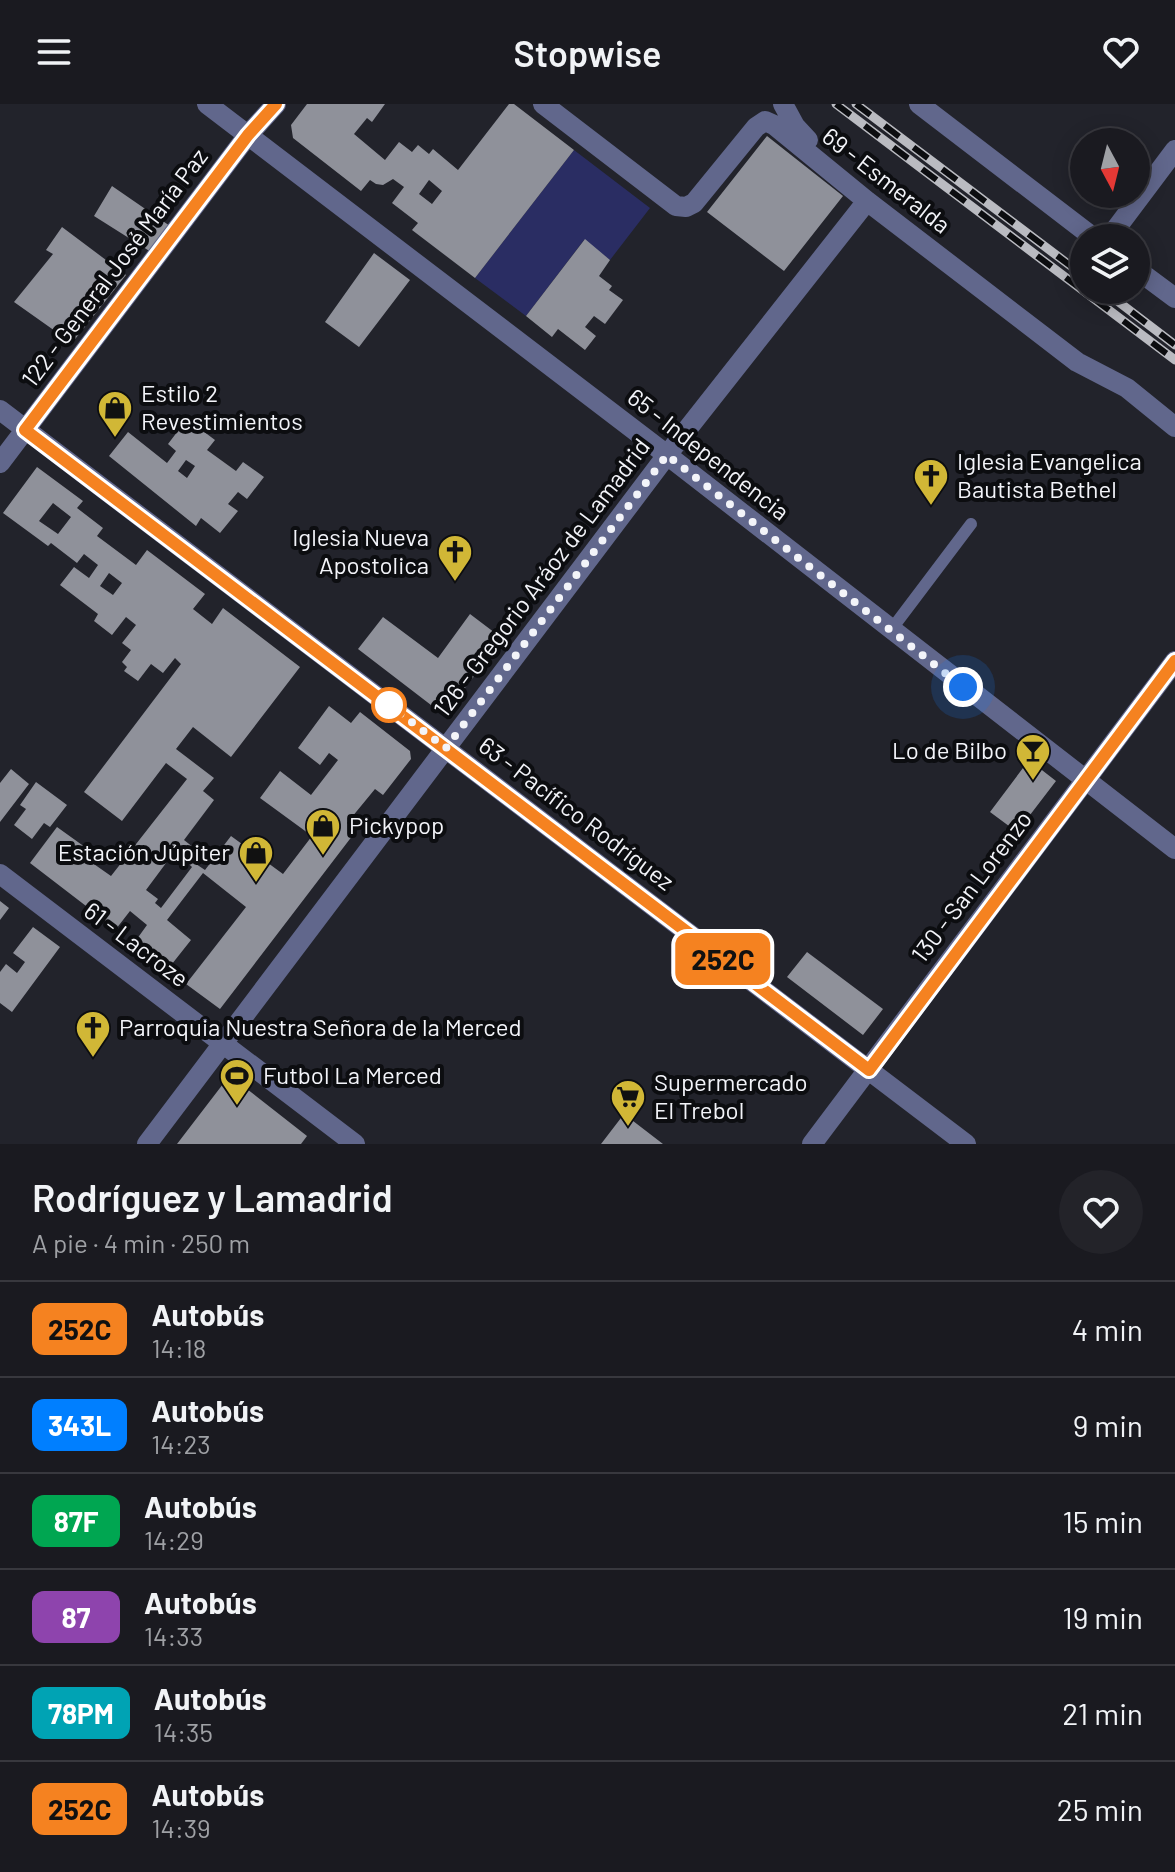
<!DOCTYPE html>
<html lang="es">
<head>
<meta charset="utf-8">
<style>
	:root { --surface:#1a1a20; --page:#232329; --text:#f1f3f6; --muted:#9fa1a5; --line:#38383e }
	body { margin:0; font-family:Barlow,sans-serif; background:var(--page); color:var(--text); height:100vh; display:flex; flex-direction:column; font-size:30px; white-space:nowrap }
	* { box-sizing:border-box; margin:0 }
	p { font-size:26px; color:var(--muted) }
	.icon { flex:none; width:44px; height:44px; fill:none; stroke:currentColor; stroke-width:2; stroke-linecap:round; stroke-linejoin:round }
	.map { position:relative; height:1040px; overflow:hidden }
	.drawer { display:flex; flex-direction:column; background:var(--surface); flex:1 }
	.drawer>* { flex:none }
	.badge { padding:0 16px; border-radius:12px; font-size:28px; line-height:52px }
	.needle { width:52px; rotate:173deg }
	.tools { position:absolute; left:1070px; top:24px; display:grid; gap:16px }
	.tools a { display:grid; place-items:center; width:80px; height:80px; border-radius:50%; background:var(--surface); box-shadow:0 4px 20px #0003,0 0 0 2px var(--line); font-size:40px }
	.you { position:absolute; width:40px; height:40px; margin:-20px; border:6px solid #fff; border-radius:50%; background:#1a73e8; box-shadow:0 0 0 12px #1a73e833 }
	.map>.badge { position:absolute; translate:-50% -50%; box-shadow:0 0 0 4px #fff }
	.round { display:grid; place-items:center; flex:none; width:84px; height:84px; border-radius:42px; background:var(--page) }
	.summary { display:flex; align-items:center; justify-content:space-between; height:136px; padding:0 32px }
	h1 { font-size:38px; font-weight:600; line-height:60px }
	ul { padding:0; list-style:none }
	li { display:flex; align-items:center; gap:24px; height:96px; padding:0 32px; border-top:2px solid var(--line) }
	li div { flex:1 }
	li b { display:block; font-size:30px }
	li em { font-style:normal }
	li .badge { min-width:88px; font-weight:700; text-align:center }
	header { display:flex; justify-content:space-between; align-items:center; height:104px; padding:0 32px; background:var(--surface); font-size:36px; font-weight:600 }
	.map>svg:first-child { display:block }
</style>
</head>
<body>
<header><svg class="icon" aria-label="menu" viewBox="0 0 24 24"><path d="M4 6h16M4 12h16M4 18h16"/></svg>Stopwise<svg class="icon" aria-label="heart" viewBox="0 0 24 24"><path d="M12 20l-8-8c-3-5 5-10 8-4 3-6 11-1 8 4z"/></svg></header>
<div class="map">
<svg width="1175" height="1040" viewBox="0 0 1175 1040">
	<rect width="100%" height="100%" fill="#22232b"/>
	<path fill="#2a2d63" d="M 574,46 L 650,104 L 610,156 L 584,136 L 526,212 L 475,174 Z"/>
	<path fill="#8f919a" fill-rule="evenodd" d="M 307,0 L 385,0 L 372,18 L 367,14 L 354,30 L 385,56 L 399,38 L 412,48 L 418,41 L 429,50 L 433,45 L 458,66 L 509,0 L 514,0 L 574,46 L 475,174 L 412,126 L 418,119 L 392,99 L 404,83 L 393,75 L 383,81 L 376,80 L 370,76 L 361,87 L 293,34 L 291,21 ZM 429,76 L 442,87 L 432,100 L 419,90 Z
		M 767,32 L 843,92 L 784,167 L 707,108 Z
		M 112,82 L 170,122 L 151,148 L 94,112 Z
		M 62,123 L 126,171 L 72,239 L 14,198 L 53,150 L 46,146 Z
		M 585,135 L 610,156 L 599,172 L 612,182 L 609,186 L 623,196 L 605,220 L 594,212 L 585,223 L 596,232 L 585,246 L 558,225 L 552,233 L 526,212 Z
		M 374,149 L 410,176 L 359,243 L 325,218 Z
		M 187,315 L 215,336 L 207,346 L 236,367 L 243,358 L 264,373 L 247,395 L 238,388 L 228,400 L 238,407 L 220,429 L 201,414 L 196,422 L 109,352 L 128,328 L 167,359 L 176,347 L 168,340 ZM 186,356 L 195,362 L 187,374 L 178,367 Z
		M 37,363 L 83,397 L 77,404 L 103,424 L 97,432 L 136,461 L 147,446 L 205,490 L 193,505 L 212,520 L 223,504 L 300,563 L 231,653 L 193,623 L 176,645 L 214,674 L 203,687 L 214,696 L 184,736 L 203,751 L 196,760 L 205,766 L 231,732 L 283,770 L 312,732 L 260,694 L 280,667 L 311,691 L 338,656 L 329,649 L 320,661 L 298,644 L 329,602 L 351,619 L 360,608 L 410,647 L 411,655 L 383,691 L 375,685 L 347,719 L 356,727 L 220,905 L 186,880 L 246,803 L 227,788 L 203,769 L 167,816 L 191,836 L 168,865 L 134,839 L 147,821 L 130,807 L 116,825 L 30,759 L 57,723 L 96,751 L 91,758 L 111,772 L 187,675 L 166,659 L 122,717 L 84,688 L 181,560 L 175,554 L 163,569 L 151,560 L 138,577 L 124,567 L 127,563 L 122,558 L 131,546 L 122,539 L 136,521 L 126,513 L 112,531 L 94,517 L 98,510 L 60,481 L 74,463 L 89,474 L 98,461 L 84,450 L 77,459 L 51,439 L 48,442 L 3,409 ZM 53,399 L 71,413 L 58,430 L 39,417 ZM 109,469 L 122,479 L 113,491 L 100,482 ZM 175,747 L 192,763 L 161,804 L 155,799 L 158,795 L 146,786 Z
		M 470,510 L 503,535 L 444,611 L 358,545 L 383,513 L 438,554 Z
		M 1029,656 L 1056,677 L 1017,728 L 990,708 Z
		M 11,665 L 29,680 L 0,718 L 0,679 Z
		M 36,678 L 67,701 L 50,723 L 44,719 L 32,735 L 14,721 L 26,705 L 20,701 Z
		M 0,797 L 9,804 L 0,816 Z
		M 33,823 L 60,843 L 12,908 L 0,899 L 0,868 L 6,860 L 17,869 L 25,858 L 13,849 Z
		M 807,848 L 883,905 L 863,931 L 787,873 Z
		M 238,978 L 307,1032 L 301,1040 L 177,1040 L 223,980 Z
		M 624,1010 L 663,1040 L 601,1040 Z"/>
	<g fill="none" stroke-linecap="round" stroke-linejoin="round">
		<path stroke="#61678c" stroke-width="12" d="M 891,526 L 971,420"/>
		<path stroke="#61678c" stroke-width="20" d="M 207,0 L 667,351 L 1175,745
			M 543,0 L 676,102 L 686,103 L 694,99 L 756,23 L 765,17 L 774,21 L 867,97 L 1077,258 L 1127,284 L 1175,323
			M 783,0 L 795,22 L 808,36
			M 919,0 L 1094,134
			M 1109,134 L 1175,46
			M 1136,165 L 1175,194
			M 0,306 L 966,1040
			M 0,359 L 248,31 L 276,0
			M 0,770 L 355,1040
			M 147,1040 L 667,351 L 867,97
			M 812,1040 L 1175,557"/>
		<defs>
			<path id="rail" d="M 836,0 L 1175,256
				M 856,0 L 1084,172
				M 1103,186 L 1175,241"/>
		</defs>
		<use href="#rail" stroke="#babbc1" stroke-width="9"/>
		<use href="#rail" stroke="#0c0d10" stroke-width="6" stroke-dasharray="18" stroke-linecap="butt"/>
	</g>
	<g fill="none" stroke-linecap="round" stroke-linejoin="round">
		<defs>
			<path id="line" d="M 276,0 L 248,31 L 25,326 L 869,966 L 1175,557"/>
		</defs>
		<use href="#line" stroke="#fff" stroke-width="18"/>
		<use href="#line" stroke="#f58220" stroke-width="12"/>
		<path stroke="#f3f4f9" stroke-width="8" stroke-dasharray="0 14.4" d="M 389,601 L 446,644 L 667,351 L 963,583"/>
	</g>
	<defs>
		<symbol id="shop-pin" viewBox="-11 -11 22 30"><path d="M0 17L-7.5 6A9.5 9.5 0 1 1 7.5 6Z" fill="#d1b736" stroke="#0c0d10"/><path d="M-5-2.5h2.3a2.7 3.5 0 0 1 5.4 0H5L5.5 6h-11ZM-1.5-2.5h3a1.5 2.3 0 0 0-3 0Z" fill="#111"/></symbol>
		<symbol id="church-pin" viewBox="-11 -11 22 30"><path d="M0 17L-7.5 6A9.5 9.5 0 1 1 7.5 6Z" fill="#d1b736" stroke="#0c0d10"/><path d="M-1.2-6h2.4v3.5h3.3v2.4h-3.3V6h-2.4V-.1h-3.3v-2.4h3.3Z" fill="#111"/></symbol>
		<symbol id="bar-pin" viewBox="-11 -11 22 30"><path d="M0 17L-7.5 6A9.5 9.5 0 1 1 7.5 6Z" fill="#d1b736" stroke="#0c0d10"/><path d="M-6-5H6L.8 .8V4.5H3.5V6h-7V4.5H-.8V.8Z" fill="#111"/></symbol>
		<symbol id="stadium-pin" viewBox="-11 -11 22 30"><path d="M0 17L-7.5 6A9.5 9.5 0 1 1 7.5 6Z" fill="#d1b736" stroke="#0c0d10"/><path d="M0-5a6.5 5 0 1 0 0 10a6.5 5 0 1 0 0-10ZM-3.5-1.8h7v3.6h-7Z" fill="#111"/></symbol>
		<symbol id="supermarket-pin" viewBox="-11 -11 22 30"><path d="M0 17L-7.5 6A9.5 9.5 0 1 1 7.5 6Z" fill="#d1b736" stroke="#0c0d10"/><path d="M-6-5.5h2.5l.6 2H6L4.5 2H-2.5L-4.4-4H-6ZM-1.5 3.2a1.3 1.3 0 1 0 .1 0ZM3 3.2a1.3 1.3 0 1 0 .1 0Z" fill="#111"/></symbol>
	</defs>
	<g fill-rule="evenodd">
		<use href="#shop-pin" x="95" y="284" width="40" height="54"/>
		<use href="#church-pin" x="911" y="352" width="40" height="54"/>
		<use href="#church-pin" x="435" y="428" width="40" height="54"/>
		<use href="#bar-pin" x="1013" y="627" width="40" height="54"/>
		<use href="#shop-pin" x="303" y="702" width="40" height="54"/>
		<use href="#shop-pin" x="236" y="729" width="40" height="54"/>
		<use href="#church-pin" x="73" y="904" width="40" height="54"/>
		<use href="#stadium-pin" x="217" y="952" width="40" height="54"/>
		<use href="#supermarket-pin" x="608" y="973" width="40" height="54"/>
	</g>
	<circle fill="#fff" stroke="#f58220" stroke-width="4" cx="389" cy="601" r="16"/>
	<g text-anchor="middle" stroke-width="8" stroke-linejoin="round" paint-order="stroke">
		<g font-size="24" fill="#f3f4f9" stroke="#0c0d10">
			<text transform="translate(886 77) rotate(38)" y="8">69 - Esmeralda</text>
			<text transform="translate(115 164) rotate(-53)" y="8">122 - General José María Paz</text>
			<text transform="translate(708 351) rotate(38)" y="8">65 - Independencia</text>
			<text transform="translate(542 474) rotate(-53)" y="8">126 - Gregorio Aráoz de Lamadrid</text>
			<text transform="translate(576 710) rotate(37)" y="8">63 - Pacífico Rodríguez</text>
			<text transform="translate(972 783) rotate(-53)" y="8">130 - San Lorenzo</text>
			<text transform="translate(136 841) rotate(37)" y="8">61 - Lacroze</text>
		</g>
		<g font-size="24" fill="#f3f4f9" stroke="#0c0d10" text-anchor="start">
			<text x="141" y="298">Estilo 2<tspan x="141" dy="28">Revestimientos</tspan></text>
			<text x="957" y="366">Iglesia Evangelica<tspan x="957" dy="28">Bautista Bethel</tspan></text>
			<text x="429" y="442" text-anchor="end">Iglesia Nueva<tspan x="429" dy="28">Apostolica</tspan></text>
			<text x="1007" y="655" text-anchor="end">Lo de Bilbo</text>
			<text x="349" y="730">Pickypop</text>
			<text x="230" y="757" text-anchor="end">Estación Júpiter</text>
			<text x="119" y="932">Parroquia Nuestra Señora de la Merced</text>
			<text x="263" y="980">Futbol La Merced</text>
			<text x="654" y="987">Supermercado<tspan x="654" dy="28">El Trebol</tspan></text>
		</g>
	</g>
</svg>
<div class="tools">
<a><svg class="needle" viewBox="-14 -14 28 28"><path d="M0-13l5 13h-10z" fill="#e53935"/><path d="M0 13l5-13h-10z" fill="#9fa1a5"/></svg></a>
<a><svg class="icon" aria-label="layers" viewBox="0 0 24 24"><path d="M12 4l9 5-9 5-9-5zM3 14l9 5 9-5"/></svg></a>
</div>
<div class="you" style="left:963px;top:583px"></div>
<b class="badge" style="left:723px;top:855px;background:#f58220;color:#111">252C</b>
</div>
<section class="drawer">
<div class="summary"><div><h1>Rodríguez y Lamadrid</h1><p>A pie · 4 min · 250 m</p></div><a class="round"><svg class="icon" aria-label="heart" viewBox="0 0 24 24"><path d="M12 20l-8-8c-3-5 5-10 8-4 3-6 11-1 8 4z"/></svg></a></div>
<ul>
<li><span class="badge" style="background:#f58220;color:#111">252C</span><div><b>Autobús</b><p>14:18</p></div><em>4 min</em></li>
<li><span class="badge" style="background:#007fff;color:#fff">343L</span><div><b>Autobús</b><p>14:23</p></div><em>9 min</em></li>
<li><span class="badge" style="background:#00a651;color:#fff">87F</span><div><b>Autobús</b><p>14:29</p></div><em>15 min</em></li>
<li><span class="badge" style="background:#8e44ad;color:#fff">87</span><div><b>Autobús</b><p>14:33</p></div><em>19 min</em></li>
<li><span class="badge" style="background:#00a3b4;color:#fff">78PM</span><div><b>Autobús</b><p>14:35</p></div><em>21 min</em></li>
<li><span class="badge" style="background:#f58220;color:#111">252C</span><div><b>Autobús</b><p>14:39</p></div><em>25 min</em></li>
</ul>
</section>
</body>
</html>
